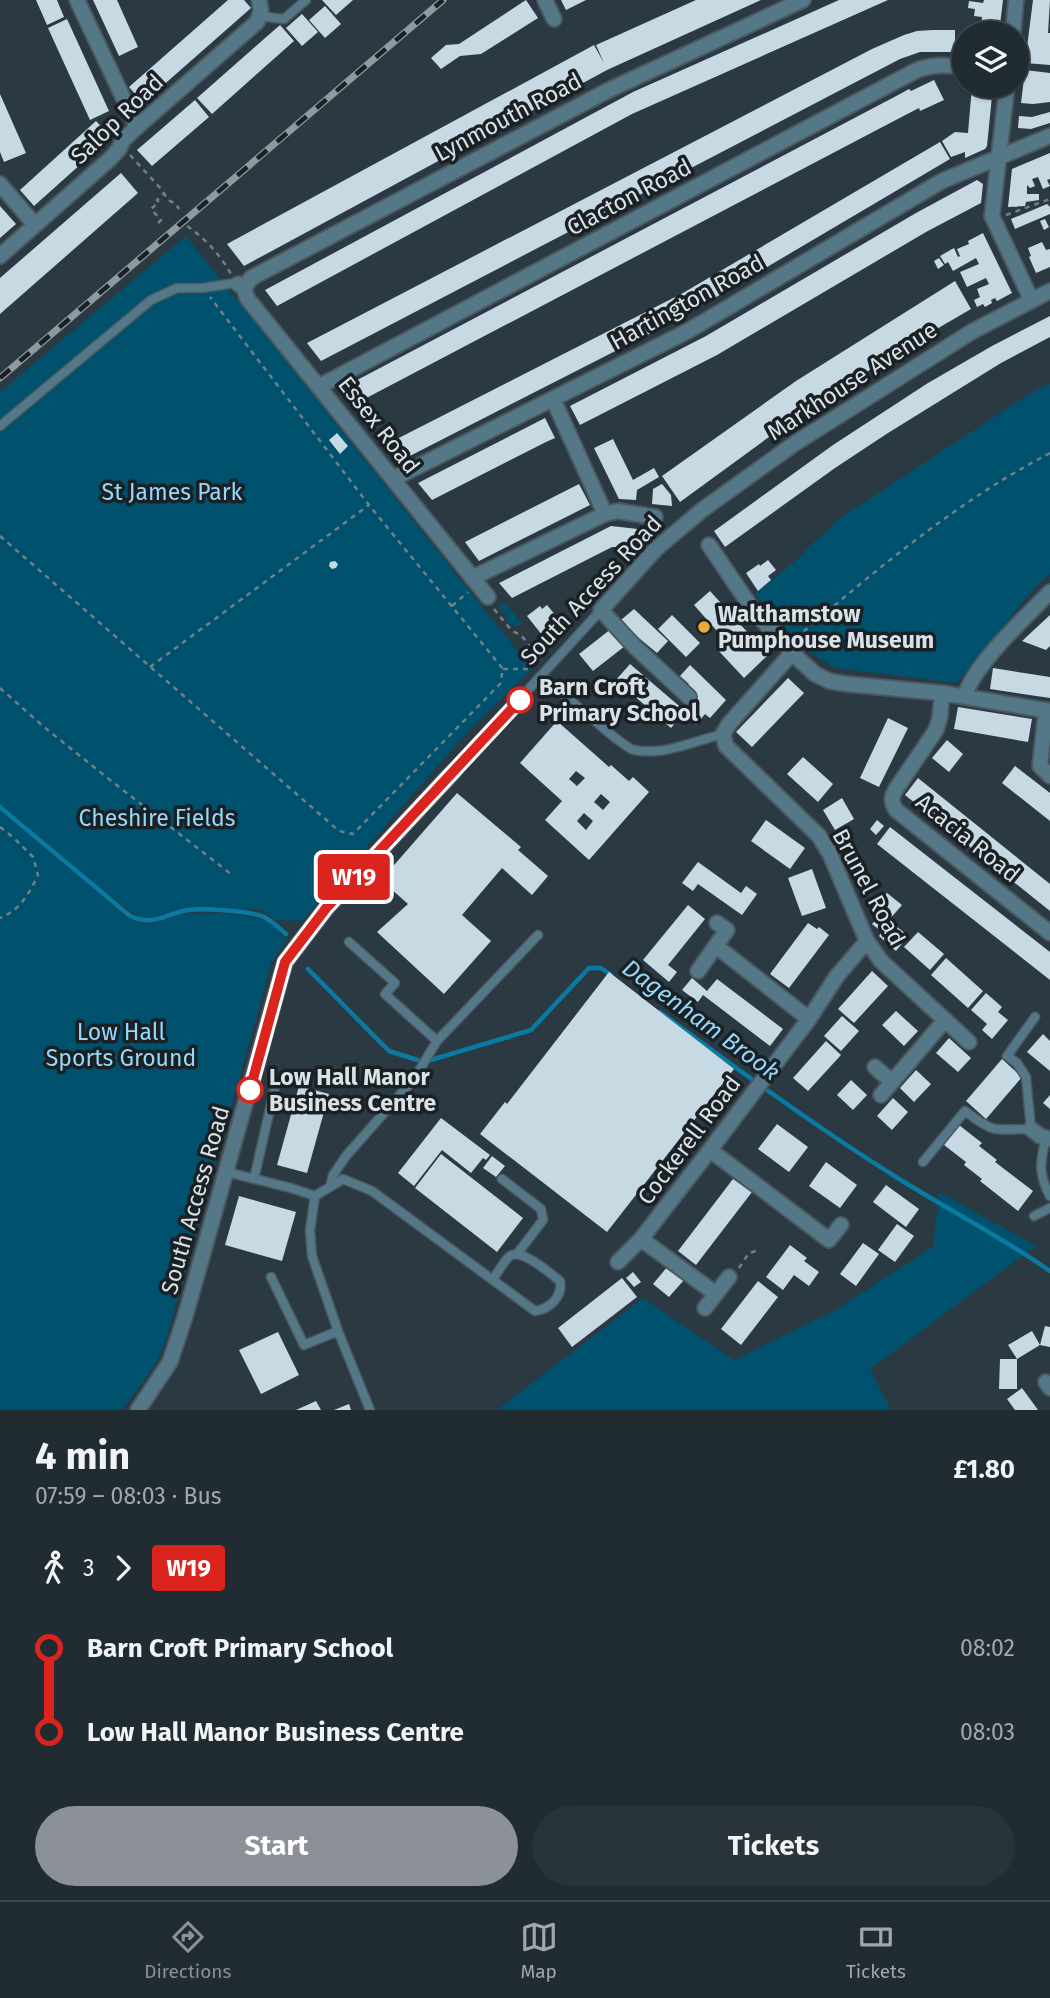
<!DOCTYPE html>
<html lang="en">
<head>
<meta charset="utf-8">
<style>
	:root { --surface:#202c32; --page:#28343a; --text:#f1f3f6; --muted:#a2a7ac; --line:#3d484d; --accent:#8c9099 }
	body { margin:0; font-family:"Fira Sans",sans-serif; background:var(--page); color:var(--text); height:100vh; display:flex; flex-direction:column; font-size:26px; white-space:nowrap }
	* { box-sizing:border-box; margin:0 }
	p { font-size:23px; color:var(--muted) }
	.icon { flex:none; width:38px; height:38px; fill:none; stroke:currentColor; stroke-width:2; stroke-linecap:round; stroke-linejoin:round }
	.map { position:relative; height:1410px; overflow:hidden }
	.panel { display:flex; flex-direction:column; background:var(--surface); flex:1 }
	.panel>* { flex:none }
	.badge { padding:0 14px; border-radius:5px; font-size:24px; line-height:46px }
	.fabs { position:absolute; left:952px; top:21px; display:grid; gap:14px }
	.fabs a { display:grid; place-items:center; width:77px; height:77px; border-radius:50%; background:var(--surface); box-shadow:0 2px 5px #0004,0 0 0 2px var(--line); font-size:35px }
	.map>.badge { position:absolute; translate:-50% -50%; box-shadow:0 0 0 4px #fff }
	.legs { display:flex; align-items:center; gap:10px; height:77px; padding:0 35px; font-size:23px }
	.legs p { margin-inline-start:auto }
	.headline { display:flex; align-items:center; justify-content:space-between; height:119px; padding:0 35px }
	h1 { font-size:38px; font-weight:700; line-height:52px }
	.primary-button { display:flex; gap:14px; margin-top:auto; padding:14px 35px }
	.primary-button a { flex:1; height:80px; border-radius:42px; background:var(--accent); color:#fff; font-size:28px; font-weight:700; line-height:80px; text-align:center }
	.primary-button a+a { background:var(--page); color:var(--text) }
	ul { padding:0 35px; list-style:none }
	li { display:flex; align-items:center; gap:24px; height:84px; font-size:26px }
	li i { display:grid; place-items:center; width:10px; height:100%; margin:0 9px; background:currentColor }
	li i::after { content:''; width:18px; height:18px; margin:-9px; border:5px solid; border-radius:50%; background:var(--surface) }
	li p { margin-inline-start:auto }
	li:first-child i { background:linear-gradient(#0000 50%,currentColor 0) }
	li:last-child i { background:linear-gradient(currentColor 50%,#0000 0) }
	.tabs { display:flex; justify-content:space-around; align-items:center; height:98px; border-top:2px solid var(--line); background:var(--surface); font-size:19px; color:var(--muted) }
	.tabs a { display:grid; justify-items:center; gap:4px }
	.tabs .selected { color:var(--accent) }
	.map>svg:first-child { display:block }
</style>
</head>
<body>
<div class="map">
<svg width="1050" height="1410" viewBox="0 0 1050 1410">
	<rect width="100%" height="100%" fill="#2b3a42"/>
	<path fill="#00516d" d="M 186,236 L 532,669 L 470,729 L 302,921 L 275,920 L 269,915 L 261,910 L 185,908 L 154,918 L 140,918 L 101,889 L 0,804 L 0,392 Z
		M 1050,384 L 1050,574 L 1036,586 L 957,683 L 836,668 L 806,650 L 777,621 L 755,594 L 802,555 L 806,549 L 835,524 L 834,522 L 1034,391 Z
		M 505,602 L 522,623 L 518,626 L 511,625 L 508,622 L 507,615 L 501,612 L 500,606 Z
		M 0,810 L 128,918 C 151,930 162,919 185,914 C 197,911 256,915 266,921 C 273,925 280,933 287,939 L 272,961 L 166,1340 L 154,1367 L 122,1410 L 0,1410 Z
		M 939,1192 L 1036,1246 L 870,1369 L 891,1410 L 497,1410 L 643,1298 L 734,1360 L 832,1312 L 933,1247 Z"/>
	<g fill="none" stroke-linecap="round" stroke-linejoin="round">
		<path stroke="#097ba3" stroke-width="4.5" d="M 0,807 L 130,916 C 154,927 165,914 188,910 C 202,908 252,911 264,917 C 272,921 279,928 286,934
			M 308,969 L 389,1051 L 424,1062 L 531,1030 L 589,968 L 601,968 L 611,975
			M 660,1012 C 737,1069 815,1126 896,1177 C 947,1209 1000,1236 1050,1271"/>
	</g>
	<path fill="#c7dae3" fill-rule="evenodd" d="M 36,0 L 57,0 L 64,17 L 47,25 Z
		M 93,0 L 117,0 L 138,47 L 119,56 Z
		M 228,0 L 244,0 L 251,8 L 143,103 L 129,87 Z
		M 322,0 L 353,0 L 336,15 Z
		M 526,0 L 538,18 L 481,54 L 460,56 L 441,69 L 431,58 L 446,45 L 459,44 Z
		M 561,0 L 586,0 L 566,10 Z
		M 696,0 L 761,0 L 607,70 L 244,266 L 227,244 L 594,45 L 604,63 L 596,45 Z
		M 839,0 L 888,0 L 632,114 L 277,306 L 265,290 L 633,92 Z
		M 984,0 L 1003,0 L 999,33 L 967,33 L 967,31 L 972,31 L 973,25 L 981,26 L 982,17 L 974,16 L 975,9 L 968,8 L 969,1 L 983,3 Z
		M 1033,0 L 1050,0 L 1048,33 L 1050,33 L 1050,65 L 1025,63 Z
		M 325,6 L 341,24 L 325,38 L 309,20 Z
		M 302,14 L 318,32 L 302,46 L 286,28 Z
		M 67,19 L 109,111 L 90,120 L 48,28 Z
		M 280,25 L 294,41 L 212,114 L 197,98 Z
		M 933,30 L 955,30 L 955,52 L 920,52 L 900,59 L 321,361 L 307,343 L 872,49 L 904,35 L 917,31 Z
		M 1025,70 L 1050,73 L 1050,102 L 1033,104 L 1021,103 Z
		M 934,80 L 944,100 L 920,111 L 919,108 L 892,122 L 355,404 L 342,388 L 900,94 L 909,89 L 911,91 Z
		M 972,86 L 993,86 L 987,146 L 985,149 L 965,158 L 965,152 L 951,157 L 942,141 L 955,132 L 968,133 Z
		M 0,94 L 26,153 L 4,162 L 0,152 Z
		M 195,100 L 209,117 L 152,166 L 137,150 Z
		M 1050,112 L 1050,123 L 1031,129 L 1018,128 L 1019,116 L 1032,117 Z
		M 96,121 L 111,137 L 34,206 L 20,190 Z
		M 940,142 L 950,159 L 684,316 L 400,461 L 387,444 L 683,293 Z
		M 1050,153 L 1050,179 L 1047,180 L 1050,186 L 1043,189 L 1038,177 L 1032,179 L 1035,186 L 1030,188 L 1027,185 L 1027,194 L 1039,194 L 1039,200 L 1026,202 L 1025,206 L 1008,207 L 1012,169 Z
		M 121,173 L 138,193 L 0,314 L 0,278 Z
		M 977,180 L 983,184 L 981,203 L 926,232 L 717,355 L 580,425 L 570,406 L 706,336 L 916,213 Z
		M 1047,204 L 1050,207 L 1050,214 L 1015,229 L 1011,219 Z
		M 0,206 L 16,224 L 0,238 Z
		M 1045,219 L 1049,227 L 1044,230 L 1040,221 Z
		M 983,233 L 1012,293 L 997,301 L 995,298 L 991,300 L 992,303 L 985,307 L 983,304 L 977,307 L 974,300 L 980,297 L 977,289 L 989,284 L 986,278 L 967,287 L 960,272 L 979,264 L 976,258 L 953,271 L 948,262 L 945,264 L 940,256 L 954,248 L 958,257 L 960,256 L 957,249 L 969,244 L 968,241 Z
		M 1042,242 L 1046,250 L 1050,249 L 1050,267 L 1036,273 L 1029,257 L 1031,256 L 1028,248 Z
		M 939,258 L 944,265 L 938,269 L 934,261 Z
		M 955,281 L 971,309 L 904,348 L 795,418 L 680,502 L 662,476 L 796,381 Z
		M 1050,316 L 1050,337 L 1001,363 L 888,433 L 835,468 L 725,547 L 714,531 L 833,445 L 928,383 L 992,346 Z
		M 545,418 L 555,438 L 546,442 L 432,500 L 418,483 Z
		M 337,433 L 348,446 L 340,454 L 329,440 Z
		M 613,439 L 633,480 L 654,468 L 659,477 L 637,490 L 636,500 L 619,499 L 594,448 Z
		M 579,484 L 590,505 L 479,561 L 465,542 Z
		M 662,484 L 671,495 L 672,506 L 652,504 L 653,489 Z
		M 611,526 L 638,529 L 634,553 L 624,551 L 624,547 L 612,547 L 512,598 L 499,583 Z
		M 768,560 L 776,570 L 768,576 L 771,580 L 758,591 L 746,573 L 759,564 L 760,566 Z
		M 335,561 L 338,564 L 336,568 L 332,569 L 329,566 L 330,562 Z
		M 710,591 L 768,655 L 744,678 L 716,648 L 725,640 L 694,605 Z
		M 547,605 L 556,616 L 550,620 L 554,624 L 560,620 L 564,625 L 546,640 L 527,616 L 540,606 L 542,609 Z
		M 634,609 L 668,641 L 657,653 L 628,629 L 621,620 Z
		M 672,615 L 700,643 L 686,657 L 658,629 Z
		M 1050,615 L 1050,646 L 1046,650 L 1022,641 Z
		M 611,629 L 625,646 L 593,671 L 579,654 Z
		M 630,664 L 685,711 L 671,728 L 616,680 Z
		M 690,665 L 726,700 L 710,718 L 705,714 L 696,725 L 685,716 L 699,701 L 693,695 L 695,693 L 687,686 L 689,684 L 680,676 Z
		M 993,668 L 1050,677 L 1050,698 L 990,689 Z
		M 788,678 L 804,693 L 752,747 L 736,732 Z
		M 958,707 L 1032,719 L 1028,742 L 954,729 Z
		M 888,718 L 908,728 L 879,787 L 860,778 Z
		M 557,721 L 609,767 L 611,765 L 629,781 L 633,777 L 649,792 L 589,860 L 545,820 L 562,801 L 520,763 ZM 576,771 L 585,778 L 577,786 L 569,779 ZM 601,794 L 610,802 L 603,810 L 594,802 ZM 584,813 L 593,821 L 586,830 L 577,821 Z
		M 947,740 L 963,754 L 949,772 L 932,758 Z
		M 803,757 L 833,784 L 818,802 L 787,774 Z
		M 1015,766 L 1050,793 L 1050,821 L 1002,783 Z
		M 918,778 L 1050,884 L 1050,911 L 905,795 Z
		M 457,793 L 521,847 L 518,850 L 548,876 L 532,895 L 502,868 L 462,915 L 491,941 L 444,994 L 377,932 L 408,904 L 381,880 Z
		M 842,798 L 854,819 L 835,830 L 823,810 Z
		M 766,820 L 805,848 L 790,869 L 751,841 Z
		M 877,820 L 884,826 L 876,835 L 870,829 Z
		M 890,827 L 1050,952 L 1050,980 L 877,844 Z
		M 698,862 L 741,893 L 746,886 L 757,894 L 742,915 L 698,884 L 693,891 L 682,883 Z
		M 812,869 L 826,908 L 802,916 L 788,878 Z
		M 887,893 L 902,905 L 889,920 L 908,936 L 896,951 L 879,936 L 882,932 L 872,924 L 880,916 L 872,909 Z
		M 688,905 L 705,919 L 668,965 L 677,972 L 669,982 L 643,960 Z
		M 808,923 L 817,929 L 819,927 L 829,935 L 789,988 L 770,974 Z
		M 918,932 L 944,954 L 930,970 L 904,947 Z
		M 946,958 L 983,991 L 968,1008 L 931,975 Z
		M 872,971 L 888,986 L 854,1023 L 838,1009 Z
		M 609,972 L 734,1069 L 607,1232 L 480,1134 L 505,1102 L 507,1104 Z
		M 692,978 L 707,991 L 717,979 L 783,1029 L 770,1046 L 703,995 L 698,1002 L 682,990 Z
		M 986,993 L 1002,1007 L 998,1012 L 1008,1020 L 992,1039 L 982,1030 L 987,1024 L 971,1010 Z
		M 896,1011 L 918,1031 L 904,1046 L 882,1025 Z
		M 842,1016 L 859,1031 L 841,1051 L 824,1036 Z
		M 1043,1034 L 1050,1041 L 1050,1071 L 1027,1052 Z
		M 949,1038 L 971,1058 L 958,1072 L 936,1053 Z
		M 826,1041 L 841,1055 L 808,1091 L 793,1078 Z
		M 1002,1059 L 1022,1077 L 986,1119 L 966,1101 Z
		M 916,1070 L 931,1084 L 914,1102 L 900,1088 Z
		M 851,1080 L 867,1095 L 853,1110 L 837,1095 Z
		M 299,1086 L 329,1094 L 307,1173 L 277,1165 Z
		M 1050,1095 L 1050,1109 L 1043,1103 Z
		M 893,1098 L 908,1112 L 892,1130 L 877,1116 Z
		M 441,1118 L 490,1155 L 486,1160 L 483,1158 L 471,1173 L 442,1150 L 414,1186 L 398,1173 Z
		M 777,1124 L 808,1147 L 789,1172 L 758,1149 Z
		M 959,1125 L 982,1143 L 979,1146 L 997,1160 L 995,1162 L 1033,1191 L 1018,1211 L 980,1181 L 982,1179 L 964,1165 L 966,1162 L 944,1145 Z
		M 441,1154 L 523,1218 L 497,1252 L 415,1188 Z
		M 492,1156 L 505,1166 L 496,1177 L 483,1168 Z
		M 826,1162 L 857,1185 L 840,1208 L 809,1186 Z
		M 733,1179 L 752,1192 L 696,1265 L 678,1251 Z
		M 886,1185 L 919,1209 L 906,1227 L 873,1202 Z
		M 239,1196 L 296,1212 L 282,1261 L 225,1245 Z
		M 897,1224 L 914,1236 L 895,1262 L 878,1250 Z
		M 863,1243 L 879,1254 L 856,1286 L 840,1274 Z
		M 790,1245 L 807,1258 L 804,1261 L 819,1272 L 809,1286 L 794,1275 L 783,1290 L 766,1277 Z
		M 668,1266 L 684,1280 L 669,1297 L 653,1284 Z
		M 633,1272 L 641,1282 L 634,1287 L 626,1278 Z
		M 622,1278 L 637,1297 L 572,1347 L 558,1328 Z
		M 758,1281 L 778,1297 L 741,1345 L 721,1329 Z
		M 1045,1326 L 1050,1327 L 1050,1347 L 1040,1345 Z
		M 1032,1331 L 1040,1345 L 1017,1359 L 1017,1389 L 999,1389 L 1000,1359 L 1017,1359 L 1008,1345 Z
		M 278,1332 L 299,1375 L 261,1394 L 239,1350 Z
		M 1022,1388 L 1038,1410 L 1015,1410 L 1007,1399 Z
		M 316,1401 L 321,1410 L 296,1410 Z
		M 349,1404 L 351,1410 L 334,1410 Z"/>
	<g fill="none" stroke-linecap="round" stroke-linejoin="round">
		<defs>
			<path id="service" d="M 259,16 L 284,19 L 306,0
				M 0,426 L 151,300 L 177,288 L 202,288 L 236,283
				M 542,676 C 556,687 623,748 634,750 C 664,756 694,741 723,734
				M 453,772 L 601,610
				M 349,942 L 395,983 L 385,994 L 437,1041
				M 1046,1138 C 1040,1162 1038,1174 1050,1196
				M 923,1162 L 965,1111 C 996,1135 994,1129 1031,1129 L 1026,1077 L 1017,1063 L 1007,1056 L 1035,1017
				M 227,1172 L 291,1188 L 315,1196 L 310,1230 L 312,1256 L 338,1331 L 370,1410
				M 254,1179 L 275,1087
				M 502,1179 L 541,1209 L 543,1220 L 517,1254
				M 330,1187 L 333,1175 L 346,1156 L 414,1079 L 437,1041 L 538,935
				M 315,1196 L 343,1179 L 372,1191 L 535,1311 C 550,1309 563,1296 560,1281 C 551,1274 522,1248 510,1256 C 504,1260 498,1273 493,1279
				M 1034,1216 L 1050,1208
				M 271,1277 L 304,1345 L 338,1331"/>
			<path id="minor" d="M 77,0 L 137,127
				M 545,0 L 554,19
				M 1013,33 L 1016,0
				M 1007,86 L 992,216 L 1031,299
				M 0,184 L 35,225
				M 0,256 L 111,158 L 119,149 L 123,140 L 137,127 L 257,22 L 261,11 L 259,0
				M 238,284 L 244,288 L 247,298 L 488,597
				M 244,288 L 251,278 L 609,90 L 803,0
				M 320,386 L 917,70 C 933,64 947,65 964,67
				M 553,399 L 605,514
				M 393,479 L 688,331 L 942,181 L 1050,136
				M 709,545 L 753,610 L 792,653 L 815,674 L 829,681 L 847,684 L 942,693 L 1050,711
				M 472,578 L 605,514 L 618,511 L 655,517
				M 792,653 L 729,724 L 723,734 L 726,746 L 819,836 L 830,854 L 867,941 L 881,961 L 969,1042
				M 942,693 L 940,717 L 936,730 L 896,789 C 891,797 891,802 896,810 L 1050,933
				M 965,696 C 974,664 1026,617 1050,592
				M 689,697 L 635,647 L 601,610 L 656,549 L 702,510 L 794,444 L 973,331 L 1050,291
				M 1046,710 L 1040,766 L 1050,776
				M 716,946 L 809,1019
				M 698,971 L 727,930 L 717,923
				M 875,1067 L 892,1082
				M 881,1095 L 945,1020
				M 1031,1129 L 1040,1136 L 1050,1139
				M 710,1150 L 829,1240 L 841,1225
				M 641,1239 L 716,1294
				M 618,1262 L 641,1239 L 710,1150 L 809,1019 L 837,976 L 867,941
				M 705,1308 L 729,1277
				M 1046,1382 L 1050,1388
				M 138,1410 L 170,1362 L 185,1317 L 285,962 L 327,907 L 453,772"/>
		</defs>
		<use href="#service" stroke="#4a5860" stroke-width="11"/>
		<use href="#minor" stroke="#4a5860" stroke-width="18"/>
		<path stroke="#737f86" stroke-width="2.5" stroke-dasharray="5 5" stroke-linecap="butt" d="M 130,155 L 162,190 L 168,200 L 176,204 L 179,209
			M 1006,215 L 1050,199
			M 158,223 L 161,220 L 151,209 L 159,202 L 157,200 L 163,194
			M 187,226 C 206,239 220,255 231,274
			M 0,536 L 339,831 L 353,834 L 500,684 L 503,669 L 369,505 L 210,297
			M 638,546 L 641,529
			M 452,606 L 468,592
			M 494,609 L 512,631 L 521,635 L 541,660
			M 796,638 C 876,570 956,502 1050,453
			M 150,667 L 369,505
			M 503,669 L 531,669
			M 0,688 L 44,727 L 110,780 L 231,874
			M 0,827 L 14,838 L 33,857 L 38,875 C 29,894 20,910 0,918
			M 739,1268 L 749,1253 L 756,1251"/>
		<use href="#service" stroke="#557889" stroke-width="8"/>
		<use href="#minor" stroke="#557889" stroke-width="14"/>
		<defs>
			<path id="rail" d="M 0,378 L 443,0"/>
		</defs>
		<use href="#rail" stroke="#8e99a0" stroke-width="7"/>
		<use href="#rail" stroke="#1a2024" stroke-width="4.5" stroke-dasharray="13" stroke-linecap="butt"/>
	</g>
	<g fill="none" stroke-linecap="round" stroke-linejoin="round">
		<defs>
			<path id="line-1" d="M 250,1090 L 285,962 L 327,907 L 520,700"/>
		</defs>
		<use href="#line-1" stroke="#fff" stroke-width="16"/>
		<use href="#line-1" stroke="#dc241f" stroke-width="10"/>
	</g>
	<circle fill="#e7ac36" stroke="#1a2024" stroke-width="2.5" cx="704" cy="627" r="7"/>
	<g fill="#fff" stroke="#dc241f" stroke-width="3.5">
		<circle cx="520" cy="700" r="12"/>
		<circle cx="250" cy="1090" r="12"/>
	</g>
	<g text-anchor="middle" stroke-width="7" stroke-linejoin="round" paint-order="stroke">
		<g font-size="23" fill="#d9e2e7" stroke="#1a2024">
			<text transform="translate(508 117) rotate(-28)" y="8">Lynmouth Road</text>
			<text transform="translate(117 119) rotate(-44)" y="8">Salop Road</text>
			<text transform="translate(629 197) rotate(-28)" y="8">Clacton Road</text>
			<text transform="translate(687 302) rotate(-29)" y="8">Hartington Road</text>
			<text transform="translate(852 381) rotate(-33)" y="8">Markhouse Avenue</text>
			<text transform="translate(379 425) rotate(52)" y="8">Essex Road</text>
			<text transform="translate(591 590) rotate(-47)" y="8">South Access Road</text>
			<text transform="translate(968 838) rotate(39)" y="8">Acacia Road</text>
			<text transform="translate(869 887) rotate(62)" y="8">Brunel Road</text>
			<text transform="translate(689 1140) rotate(-53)" y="8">Cockerell Road</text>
			<text transform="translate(195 1200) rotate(-74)" y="8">South Access Road</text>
		</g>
		<g font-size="23" fill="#95d8f9" stroke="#1a2024">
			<text x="172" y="500">St James Park</text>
			<text x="157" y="826">Cheshire Fields</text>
			<text x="121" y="1040">Low Hall<tspan x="121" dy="26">Sports Ground</tspan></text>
		</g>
		<g font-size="23" font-weight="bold" fill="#d9e2e7" stroke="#1a2024" text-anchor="start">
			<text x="718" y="622">Walthamstow<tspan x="718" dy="26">Pumphouse Museum</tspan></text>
		</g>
		<g font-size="23" font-weight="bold" fill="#d9e2e7" stroke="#1a2024" text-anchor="start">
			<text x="539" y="695">Barn Croft<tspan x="539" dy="26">Primary School</tspan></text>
			<text x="269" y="1085">Low Hall Manor<tspan x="269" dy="26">Business Centre</tspan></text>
		</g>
		<g font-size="24" font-style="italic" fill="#93d6f8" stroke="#1a2024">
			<text transform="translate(701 1020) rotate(36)" y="8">Dagenham Brook</text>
		</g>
	</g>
</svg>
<div class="fabs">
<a><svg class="icon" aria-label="layers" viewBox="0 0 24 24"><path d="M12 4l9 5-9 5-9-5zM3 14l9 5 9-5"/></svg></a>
</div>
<b class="badge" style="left:354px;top:877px;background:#dc241f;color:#fff">W19</b>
</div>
<section class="panel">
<div class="headline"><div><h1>4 min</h1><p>07:59 – 08:03 · Bus</p></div><b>£1.80</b></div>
<div class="legs"><svg class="icon" aria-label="walk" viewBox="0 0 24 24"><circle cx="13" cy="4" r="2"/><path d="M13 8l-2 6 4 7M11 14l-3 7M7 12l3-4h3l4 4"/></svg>3<svg class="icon" aria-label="forward" viewBox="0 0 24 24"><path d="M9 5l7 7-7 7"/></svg><b class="badge" style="background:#dc241f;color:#fff">W19</b></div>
<ul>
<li><i style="color:#dc241f"></i><b>Barn Croft Primary School</b><p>08:02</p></li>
<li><i style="color:#dc241f"></i><b>Low Hall Manor Business Centre</b><p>08:03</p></li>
</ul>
<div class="primary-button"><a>Start</a><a>Tickets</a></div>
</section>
<nav class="tabs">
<a class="selected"><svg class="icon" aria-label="directions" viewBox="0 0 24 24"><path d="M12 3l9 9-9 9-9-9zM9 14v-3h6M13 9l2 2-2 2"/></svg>Directions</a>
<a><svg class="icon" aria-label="map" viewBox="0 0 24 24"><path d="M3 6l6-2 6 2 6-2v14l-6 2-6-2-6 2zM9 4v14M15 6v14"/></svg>Map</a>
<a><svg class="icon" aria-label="tickets" viewBox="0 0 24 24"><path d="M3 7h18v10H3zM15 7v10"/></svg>Tickets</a>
</nav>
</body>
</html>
